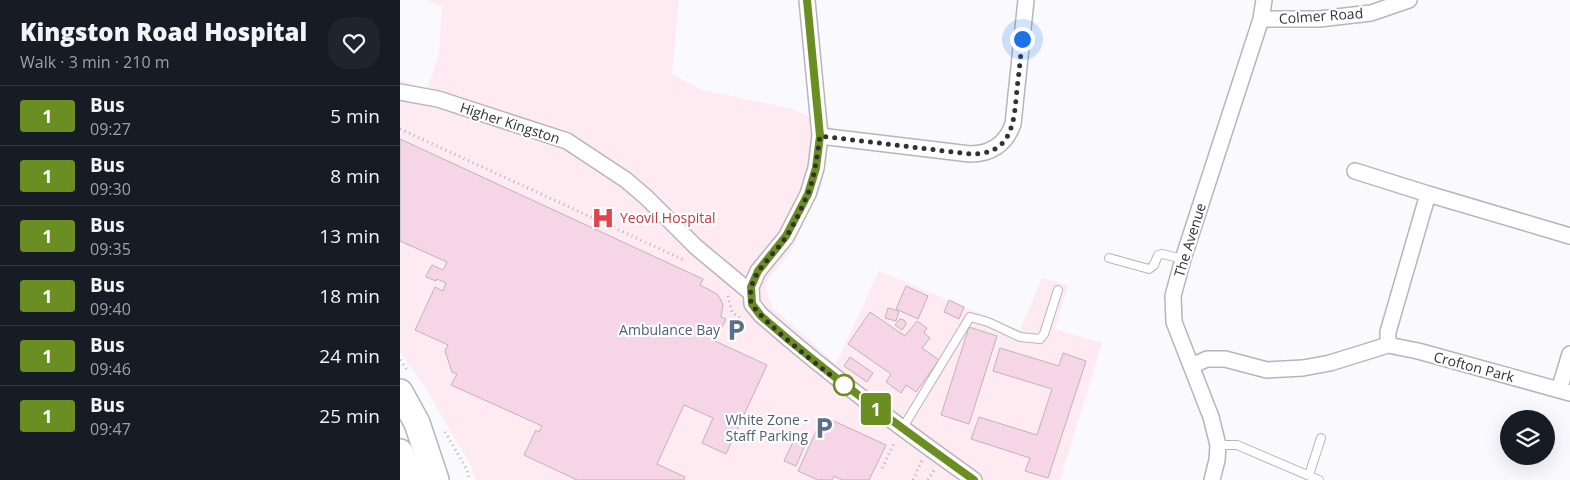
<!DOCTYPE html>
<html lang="en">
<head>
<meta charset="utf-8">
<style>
	:root { --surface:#171b24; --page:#20242c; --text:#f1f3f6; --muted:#9ea1a6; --line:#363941 }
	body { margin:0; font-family:"Open Sans",sans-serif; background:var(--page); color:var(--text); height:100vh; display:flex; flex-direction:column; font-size:19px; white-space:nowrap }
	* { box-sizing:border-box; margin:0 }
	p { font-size:16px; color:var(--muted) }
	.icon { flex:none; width:28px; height:28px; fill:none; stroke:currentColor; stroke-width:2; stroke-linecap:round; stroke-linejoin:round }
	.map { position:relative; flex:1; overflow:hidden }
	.drawer { display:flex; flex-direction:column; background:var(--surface); width:400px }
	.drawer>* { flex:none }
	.badge { padding:0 10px; border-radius:4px; font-size:18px; line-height:32px }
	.tools { position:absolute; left:1100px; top:410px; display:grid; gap:10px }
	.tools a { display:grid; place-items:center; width:55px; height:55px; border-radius:50%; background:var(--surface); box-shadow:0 5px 20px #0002; font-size:25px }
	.you { position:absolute; width:25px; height:25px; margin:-12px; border:4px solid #fff; border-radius:50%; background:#1a73e8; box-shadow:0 0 0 8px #1a73e833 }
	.map>.badge { position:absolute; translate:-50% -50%; box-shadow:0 0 0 2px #fff }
	.round { display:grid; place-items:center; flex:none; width:52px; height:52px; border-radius:20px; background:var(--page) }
	.overview { display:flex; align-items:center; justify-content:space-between; height:85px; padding:0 20px }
	h1 { font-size:24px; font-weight:800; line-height:38px }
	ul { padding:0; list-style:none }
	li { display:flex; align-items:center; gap:15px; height:60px; padding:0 20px; border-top:1px solid var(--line) }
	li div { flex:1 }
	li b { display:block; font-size:19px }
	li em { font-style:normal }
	li .badge { min-width:55px; font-weight:700; text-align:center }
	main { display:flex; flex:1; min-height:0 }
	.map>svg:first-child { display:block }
</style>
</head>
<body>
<main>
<section class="drawer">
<div class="overview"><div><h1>Kingston Road Hospital</h1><p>Walk · 3 min · 210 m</p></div><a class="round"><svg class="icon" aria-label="heart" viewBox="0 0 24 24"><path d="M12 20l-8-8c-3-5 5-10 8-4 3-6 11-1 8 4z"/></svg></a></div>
<ul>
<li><span class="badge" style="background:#6b8e23;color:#fff">1</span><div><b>Bus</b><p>09:27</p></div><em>5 min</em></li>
<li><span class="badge" style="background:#6b8e23;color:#fff">1</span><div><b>Bus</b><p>09:30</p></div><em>8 min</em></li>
<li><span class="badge" style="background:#6b8e23;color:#fff">1</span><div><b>Bus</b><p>09:35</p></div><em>13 min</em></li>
<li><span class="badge" style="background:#6b8e23;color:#fff">1</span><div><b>Bus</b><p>09:40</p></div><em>18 min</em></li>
<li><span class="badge" style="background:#6b8e23;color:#fff">1</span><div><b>Bus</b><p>09:46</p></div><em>24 min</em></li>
<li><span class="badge" style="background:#6b8e23;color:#fff">1</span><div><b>Bus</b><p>09:47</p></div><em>25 min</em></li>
</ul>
</section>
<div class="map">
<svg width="1170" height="480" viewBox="0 0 1170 480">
	<rect width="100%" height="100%" fill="#f9f9fe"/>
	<path fill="#feeaf1" d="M 26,0 L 279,0 L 272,74 L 299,89 L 392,109 L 431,127 L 423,183 L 390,252 L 367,280 L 366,290 L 372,307 L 436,364 L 479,271 L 620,330 L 642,278 L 668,285 L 655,329 L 702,343 L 660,480 L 76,480 L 70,464 L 24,386 L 0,352 L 0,80 L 27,89 L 39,54 L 42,6 Z"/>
	<path fill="#f5d5e6" stroke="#bdb5b9" d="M 0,139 L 303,279 L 300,285 L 317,294 L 321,300 L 323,305 L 321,317 L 326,319 L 315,341 L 367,365 L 326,454 L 302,443 L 313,418 L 284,405 L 257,464 L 285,477 L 284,480 L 177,480 L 124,455 L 136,430 L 139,432 L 142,426 L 51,385 L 57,374 L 52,372 L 45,351 L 48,345 L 15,330 L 35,287 L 43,291 L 46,283 L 37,279 L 36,281 L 26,277 L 27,274 L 32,265 L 43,270 L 47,262 L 0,241 Z
		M 506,286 L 528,296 L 518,319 L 496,309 Z
		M 549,300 L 564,307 L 559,319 L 544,312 Z
		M 488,308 L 499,311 L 496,321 L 485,318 Z
		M 470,312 L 505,336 L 517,321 L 527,328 L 524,333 L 530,338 L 522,348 L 539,360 L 516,392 L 506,385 L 501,393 L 486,382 L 491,374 L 448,344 Z
		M 500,319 L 504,320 L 506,323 L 505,326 L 502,330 L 495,325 Z
		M 569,327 L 597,336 L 569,424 L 541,415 Z
		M 600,348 L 659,366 L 663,353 L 686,361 L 648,478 L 625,471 L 630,458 L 571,439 L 579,417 L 637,435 L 652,389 L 593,371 Z
		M 450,357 L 473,373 L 467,382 L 444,366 Z
		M 423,416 L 486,445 L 469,480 L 442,480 L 434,476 L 432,480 L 418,480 L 398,471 Z
		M 394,440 L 405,445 L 396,466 L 384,461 Z"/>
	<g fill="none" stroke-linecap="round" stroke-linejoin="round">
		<defs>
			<path id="service" d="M 709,258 L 749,269 L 754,265 L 758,255 L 762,254 L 783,259
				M 502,429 L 570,317 L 588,322 L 620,337 L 640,339 L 644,334 L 658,290
				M 818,445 L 837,445 L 919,480
				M 909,475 L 921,438"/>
			<path id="minor" d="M 407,0 L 420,136 L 416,168 L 408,194 L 386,237 L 358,271 L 351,287 L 352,304 L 361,315 C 429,375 501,428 574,480
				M 861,19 L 919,19 L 971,13 L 1009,0
				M 0,92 L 38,99 L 167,141 L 226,180 L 247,198 L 296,247 L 350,292
				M 420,136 L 570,154 C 591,154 606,144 613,124 L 626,0
				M 955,171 L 1028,194 L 988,332 L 988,345
				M 1028,194 L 1170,236
				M 791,366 L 807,359 L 825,359 L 867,370 L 903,368 L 930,363 L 988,345 L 1018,351 L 1170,393
				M 1159,390 L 1170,354
				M 812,480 L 817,460 L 818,445 L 811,417 L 774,322 L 773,296 L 783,259 L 861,19 L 864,0"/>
			<path id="trunk" d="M 0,392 L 17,423 L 36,480
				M 0,452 L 10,480"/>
		</defs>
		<use href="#service" stroke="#b5b6bd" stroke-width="10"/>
		<use href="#minor" stroke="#b5b6bd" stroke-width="18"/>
		<use href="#trunk" stroke="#b5b6bd" stroke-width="28"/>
		<path stroke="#b3b3b7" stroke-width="3" stroke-dasharray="1 4" stroke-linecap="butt" d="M 0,129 L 284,260
			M 328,296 L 332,312 L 340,318
			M 0,360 L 8,371
			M 45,432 L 66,468 L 70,480
			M 482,468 L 495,441
			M 513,480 L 522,460
			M 528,480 L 534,470"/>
		<use href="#service" stroke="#fff" stroke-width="8"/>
		<use href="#minor" stroke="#fff" stroke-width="15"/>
		<use href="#trunk" stroke="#fff" stroke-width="25"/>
	</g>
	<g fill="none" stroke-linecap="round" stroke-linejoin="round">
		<defs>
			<path id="line" d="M 407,0 L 420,136 L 416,168 L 408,194 L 386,236 L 358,271 L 351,287 L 352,304 L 361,316 C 430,376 500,427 574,480"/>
		</defs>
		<use href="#line" stroke="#fff" stroke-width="11"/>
		<use href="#line" stroke="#6b8e23" stroke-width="8"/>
		<path stroke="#323235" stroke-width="5" stroke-dasharray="0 9" d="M 444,385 C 429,375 355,316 351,302 C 346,275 373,257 386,237 C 394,225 401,209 407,196 C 415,177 417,156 420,136 L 570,154 C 613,155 614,122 617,89 C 619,72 621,55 622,39"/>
	</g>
	<defs>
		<symbol id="hospital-bare" viewBox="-9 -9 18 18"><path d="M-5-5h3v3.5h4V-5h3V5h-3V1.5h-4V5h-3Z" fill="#e0444e" stroke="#fff" stroke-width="2.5" paint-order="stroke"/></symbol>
		<symbol id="parking-bare" viewBox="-9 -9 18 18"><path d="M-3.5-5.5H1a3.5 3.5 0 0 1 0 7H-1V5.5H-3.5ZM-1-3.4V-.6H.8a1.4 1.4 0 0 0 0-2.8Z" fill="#5c6f8a" stroke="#fff" stroke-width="2.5" paint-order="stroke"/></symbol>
	</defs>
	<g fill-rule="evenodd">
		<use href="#hospital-bare" x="187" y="202" width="32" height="32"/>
		<use href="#parking-bare" x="320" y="314" width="32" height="32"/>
		<use href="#parking-bare" x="408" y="412" width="32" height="32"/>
	</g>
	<circle fill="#fff" stroke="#6b8e23" stroke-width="2.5" cx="444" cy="385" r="10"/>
	<g text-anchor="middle" stroke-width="4.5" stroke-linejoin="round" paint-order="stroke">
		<g font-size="14" fill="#323235" stroke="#fff">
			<text transform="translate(921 16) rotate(-4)" y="5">Colmer Road</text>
			<text transform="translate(110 123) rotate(18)" y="5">Higher Kingston</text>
			<text transform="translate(790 240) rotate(-73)" y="5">The Avenue</text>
			<text transform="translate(1074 367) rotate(15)" y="5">Crofton Park</text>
		</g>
		<g font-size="14" fill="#be3a42" stroke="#fff" text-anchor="start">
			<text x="220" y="223">Yeovil Hospital</text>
		</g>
		<g font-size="14" fill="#4e5e75" stroke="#fff" text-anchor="end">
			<text x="320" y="335">Ambulance Bay</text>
			<text x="408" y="425">White Zone -<tspan x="408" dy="16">Staff Parking</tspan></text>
		</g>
	</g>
</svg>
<div class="tools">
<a><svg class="icon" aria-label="layers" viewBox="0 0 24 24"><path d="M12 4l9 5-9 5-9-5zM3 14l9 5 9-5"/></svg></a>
</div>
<div class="you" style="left:622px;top:39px"></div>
<b class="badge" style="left:476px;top:409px;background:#6b8e23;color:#fff">1</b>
</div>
</main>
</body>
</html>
